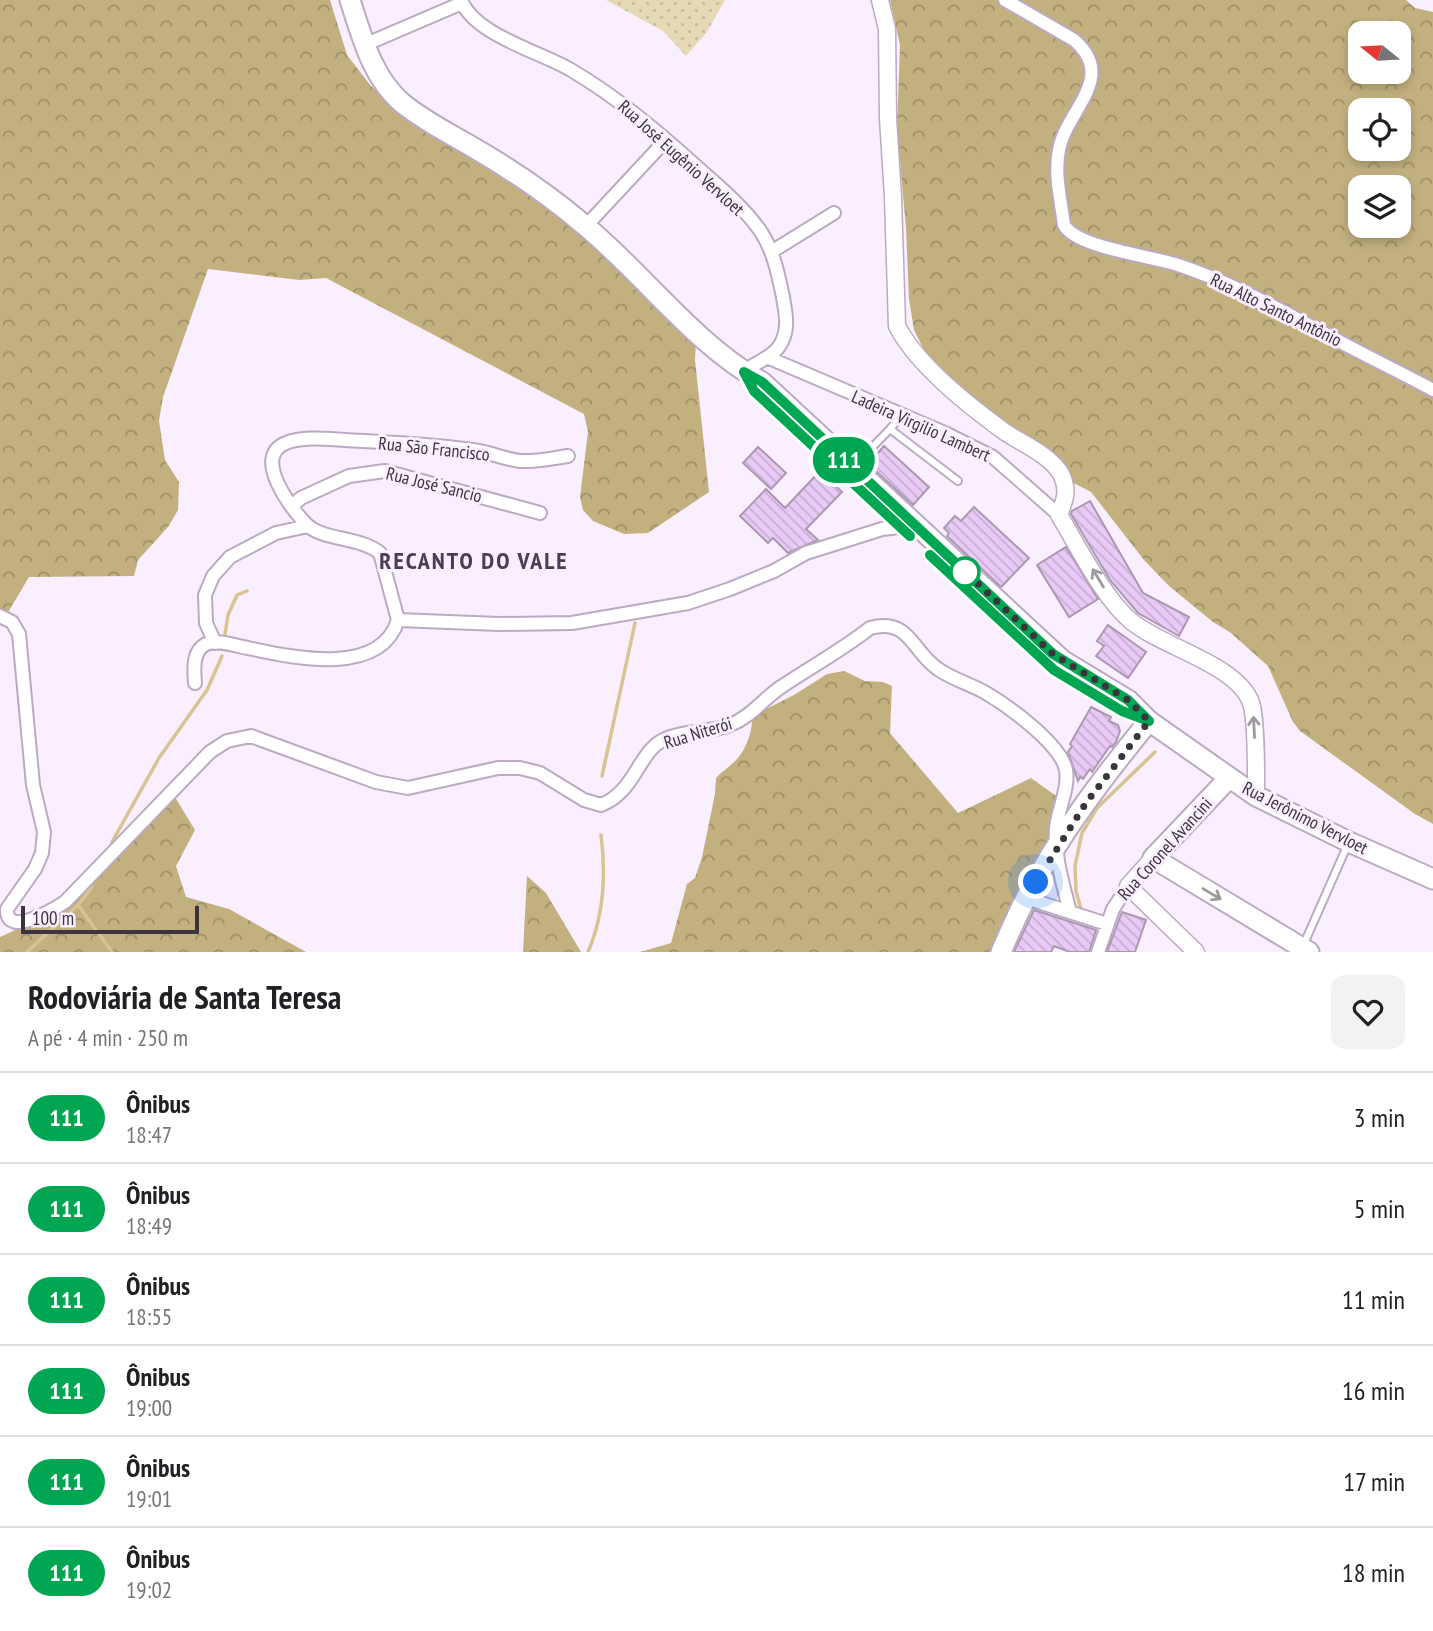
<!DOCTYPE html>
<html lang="pt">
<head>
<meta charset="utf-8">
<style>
	:root { --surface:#fff; --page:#f2f2f2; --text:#202124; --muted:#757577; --line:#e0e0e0 }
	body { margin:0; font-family:"PT Sans Narrow",sans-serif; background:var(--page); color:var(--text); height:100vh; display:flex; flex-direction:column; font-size:26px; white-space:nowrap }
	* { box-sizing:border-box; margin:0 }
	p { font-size:23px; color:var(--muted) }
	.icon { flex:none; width:38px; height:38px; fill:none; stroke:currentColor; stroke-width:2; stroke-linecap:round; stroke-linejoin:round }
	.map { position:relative; height:952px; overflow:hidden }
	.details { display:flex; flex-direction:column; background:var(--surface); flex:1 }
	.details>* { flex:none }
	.badge { padding:0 14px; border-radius:23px; font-size:24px; line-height:46px }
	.needle { width:46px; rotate:288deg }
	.tools { position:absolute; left:1348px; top:21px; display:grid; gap:14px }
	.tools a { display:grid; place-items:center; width:63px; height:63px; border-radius:14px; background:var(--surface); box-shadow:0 4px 10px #0003; font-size:35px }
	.scale { position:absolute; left:21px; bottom:18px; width:178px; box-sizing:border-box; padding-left:7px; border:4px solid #3b343e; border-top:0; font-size:19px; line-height:24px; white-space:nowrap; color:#3b343e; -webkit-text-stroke:5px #faeffe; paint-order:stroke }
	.you { position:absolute; width:35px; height:35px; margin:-18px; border:5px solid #fff; border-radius:50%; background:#1a73e8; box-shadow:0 0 0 10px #1a73e833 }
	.map>.badge { position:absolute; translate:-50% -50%; box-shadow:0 0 0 4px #fff }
	.round { display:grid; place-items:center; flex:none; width:74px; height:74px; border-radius:14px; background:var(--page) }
	.head { display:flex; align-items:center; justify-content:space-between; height:119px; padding:0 28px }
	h1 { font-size:33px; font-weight:700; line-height:52px }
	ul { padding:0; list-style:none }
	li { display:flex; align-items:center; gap:21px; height:91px; padding:0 28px; border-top:2px solid var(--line) }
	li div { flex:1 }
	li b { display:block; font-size:26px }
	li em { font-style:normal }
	li .badge { min-width:77px; font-weight:700; text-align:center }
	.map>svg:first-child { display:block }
</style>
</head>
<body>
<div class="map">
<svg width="1433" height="952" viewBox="0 0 1433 952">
	<defs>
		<pattern id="grass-dots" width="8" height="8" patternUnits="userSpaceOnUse" patternTransform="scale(1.75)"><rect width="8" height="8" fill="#e6d9b6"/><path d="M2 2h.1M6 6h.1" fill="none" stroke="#c6bb9e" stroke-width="1.8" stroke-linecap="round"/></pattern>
		<pattern id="forest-crowns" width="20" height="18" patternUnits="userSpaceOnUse" patternTransform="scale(1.75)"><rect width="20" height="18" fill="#c2b07f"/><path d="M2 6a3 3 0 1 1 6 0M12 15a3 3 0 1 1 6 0" fill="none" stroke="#9f9069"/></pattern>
		<pattern id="building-back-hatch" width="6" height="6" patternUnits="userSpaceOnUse" patternTransform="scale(1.75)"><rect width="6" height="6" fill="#e9c9f5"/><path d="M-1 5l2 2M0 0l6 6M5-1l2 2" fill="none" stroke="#c9add3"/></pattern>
	</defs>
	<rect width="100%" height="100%" fill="#faeffe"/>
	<path fill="url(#grass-dots)" d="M 606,0 L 725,0 L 707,32 L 686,56 L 663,31 Z"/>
	<path fill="url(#forest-crowns)" fill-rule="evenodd" d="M 0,0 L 330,0 L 347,55 L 371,86 L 388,100 L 566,213 L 696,339 L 695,360 L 709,492 L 648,533 L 624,534 L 593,521 L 583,510 L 580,497 L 588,432 L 584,414 L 326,278 L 299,280 L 208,269 L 163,397 L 159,421 L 165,460 L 179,482 L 178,510 L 168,527 L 138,560 L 134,576 L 29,577 L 0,626 Z
		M 890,0 L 1406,0 L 1415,8 L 1433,12 L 1433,824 L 1415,814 L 1300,731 L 1293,722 L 1268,666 L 1231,633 L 1213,622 L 1169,586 L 1144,560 L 1091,492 L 1062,477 L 979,408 L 926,354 L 914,330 L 909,299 L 906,228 L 897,129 L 900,45 ZM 1360,33 L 1398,33 L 1398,72 L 1360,72 ZM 1360,110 L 1398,110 L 1398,149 L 1360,149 ZM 1360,187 L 1398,187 L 1398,226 L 1360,226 Z
		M 844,671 L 865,681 L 883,682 L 892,686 L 890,733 L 958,813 L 1031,778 L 1059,798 L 1049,838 L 1042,855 L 991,952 L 640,952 L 671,943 L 687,884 L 695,878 L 702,857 L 715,794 L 716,778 C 721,772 727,769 733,763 C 745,753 753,732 752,716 L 794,695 L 827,674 Z
		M 175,797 L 195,830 L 176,866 L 186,897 L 229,909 L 306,952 L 0,952 L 0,937 L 44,917 Z
		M 527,876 L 546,893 L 581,952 L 523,952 Z"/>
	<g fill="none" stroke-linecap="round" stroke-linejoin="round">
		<path stroke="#d6c492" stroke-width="3.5" d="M 225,634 L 228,615 L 237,595 L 247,591
			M 602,776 L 635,623
			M 112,842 L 159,758 L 207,690 L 222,656
			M 78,905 L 112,952
			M 1082,913 L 1076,891 L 1075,866 L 1082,833 L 1097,808 L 1155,752
			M 27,952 L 78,905 L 92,887
			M 588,952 C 604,915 606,874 601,835"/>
	</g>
	<path fill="url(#building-back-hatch)" stroke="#aa99b0" stroke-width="2" d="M 884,446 L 929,487 L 913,505 L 868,464 Z
		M 758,447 L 786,473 L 771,489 L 743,463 Z
		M 820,471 L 842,492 L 806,529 L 818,540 L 788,553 L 773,538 L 768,543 L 740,516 L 766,489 L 785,508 Z
		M 1090,501 L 1143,593 L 1189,617 L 1179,636 L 1138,613 L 1110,580 L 1071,514 L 1072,511 Z
		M 974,507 L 1029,558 L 1001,587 L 947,536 L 949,533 L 944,528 L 955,516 L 961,521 Z
		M 1066,547 L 1098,599 L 1069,617 L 1037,565 Z
		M 1108,625 L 1146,652 L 1128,678 L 1096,656 L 1104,646 L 1097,641 Z
		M 1091,707 L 1111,717 L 1109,721 L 1118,725 L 1120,731 L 1116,742 L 1112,747 L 1110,746 L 1092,772 L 1090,769 L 1083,779 L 1080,777 L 1078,781 L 1068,752 L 1072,746 L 1070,744 Z
		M 1034,910 L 1096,930 L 1089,952 L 1070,952 L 1054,946 L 1051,952 L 1014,952 Z
		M 1122,912 L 1146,920 L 1135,952 L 1107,952 Z"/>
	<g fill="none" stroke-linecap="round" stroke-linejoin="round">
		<defs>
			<path id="service" d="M 901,416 L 890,429 L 958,481
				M 855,465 L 890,429
				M 1303,946 L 1348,844"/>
			<path id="minor" d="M 461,0 C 474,35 541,52 571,70 C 617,97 658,132 697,167 C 719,187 744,207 761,232 C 774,252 778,274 783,297 C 785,311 789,325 783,339 C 776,358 757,360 744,372
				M 1005,0 L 1074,40 C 1118,78 1066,110 1059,150 C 1054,174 1061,201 1064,225 C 1077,248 1152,256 1178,265 C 1233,283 1282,311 1333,338 C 1366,356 1400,372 1433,390
				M 364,45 L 462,3
				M 586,226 L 666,140
				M 771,252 L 834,213
				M 769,358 L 945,433 L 993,457 L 1059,515
				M 292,506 L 301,498 L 349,476 L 385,471 L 540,513
				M 0,616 L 12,622 L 19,634 L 33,785 L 44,832 L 42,853 L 35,869 L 7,909 C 6,939 54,909 65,902 L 210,752 L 227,741 L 251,736 L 376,782 L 408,788 L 498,768 L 520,768 L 540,773 L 584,800 L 601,805 C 635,792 638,753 663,740 C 683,730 709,733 730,725 C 751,717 763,699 781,687 C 811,667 842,650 870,628 C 910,617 912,652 938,669 C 952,679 970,684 986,693 C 1008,706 1061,744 1066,770 C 1069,789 1058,809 1056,828 C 1054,856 1063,884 1070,912
				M 398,620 L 499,624 L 572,623 L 688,603 L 730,589 L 774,571 L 806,553 L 882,529 L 900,527
				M 215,643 L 206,623 L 205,595 L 213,576 L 230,557 L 276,533 L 308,526
				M 195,683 C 194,670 192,651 206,644 C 218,639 236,646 248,648 C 291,657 380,678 398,620 L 380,553 C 359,536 323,541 306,524 C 292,509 251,457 286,443 C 302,436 328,439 345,440 C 387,442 431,444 473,450 C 489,452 504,459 520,461 C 536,462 553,458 568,456
				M 1026,898 L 1107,924
				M 1098,952 L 1113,909 L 1128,886"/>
			<path id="tertiary" d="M 880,0 L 887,29 L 888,118 L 893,197 L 897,326 C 917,365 969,406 1005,432 C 1023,444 1050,455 1061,474 C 1069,490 1065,500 1059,515 C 1078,546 1104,599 1131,621 C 1162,647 1233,663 1250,700 C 1257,715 1256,776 1256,796
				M 1153,858 L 1128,886 L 1196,952"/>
			<path id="primary" d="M 350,0 C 362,37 372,77 402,103 C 424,121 450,134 474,148 C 512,170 550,196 583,224 C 643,273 694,344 762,382 L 1062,660 L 1128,700 L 1149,721 L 1256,796 L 1349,842 L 1433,879
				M 1229,778 L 1153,858 L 1309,952
				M 1001,952 C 1009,934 1017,915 1026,898 C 1059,835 1104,776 1149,721"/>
		</defs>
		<use href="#service" stroke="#bbaac2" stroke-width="10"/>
		<use href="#minor" stroke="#bbaac2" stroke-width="16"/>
		<use href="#tertiary" stroke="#bbaac2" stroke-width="19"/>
		<use href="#primary" stroke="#bbaac2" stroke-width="23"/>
		<use href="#service" stroke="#fff" stroke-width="6"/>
		<use href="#minor" stroke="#fff" stroke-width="12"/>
		<use href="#tertiary" stroke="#fff" stroke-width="16"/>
		<use href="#primary" stroke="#fff" stroke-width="19"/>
	</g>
	<defs><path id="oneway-shaft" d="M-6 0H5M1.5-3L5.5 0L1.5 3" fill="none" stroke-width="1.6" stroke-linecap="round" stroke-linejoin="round" transform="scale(1.75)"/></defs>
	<g stroke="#9d9a9e">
		<use href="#oneway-shaft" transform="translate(1098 578) rotate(-121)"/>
		<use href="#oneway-shaft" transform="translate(1254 727) rotate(-93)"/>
		<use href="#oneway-shaft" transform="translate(1212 894) rotate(31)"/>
	</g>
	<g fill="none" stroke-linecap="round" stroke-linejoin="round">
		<defs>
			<path id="line" d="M 910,536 L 754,391 L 744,372 L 762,382 L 1053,654 L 1128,700 L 1149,721 L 1122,711 L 1054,670 L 930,555"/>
		</defs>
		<use href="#line" stroke="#fff" stroke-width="16"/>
		<use href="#line" stroke="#00a651" stroke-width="10"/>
		<path stroke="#3b343e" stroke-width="7" stroke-dasharray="0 12.6" d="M 965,572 L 958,565 L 1053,654 L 1128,700 L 1149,721 L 1086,803 L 1036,882"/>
	</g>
	<circle fill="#fff" stroke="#00a651" stroke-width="3.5" cx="965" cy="572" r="14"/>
	<g text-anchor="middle" stroke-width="6" stroke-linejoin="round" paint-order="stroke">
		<g font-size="18" fill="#3b343e" stroke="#faeffe">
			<text transform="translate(681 158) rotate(42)" y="6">Rua José Eugênio Vervloet</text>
			<text transform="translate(1276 310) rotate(26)" y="6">Rua Alto Santo Antônio</text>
			<text transform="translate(921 426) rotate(24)" y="6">Ladeira Virgilio Lambert</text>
			<text transform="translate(434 449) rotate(6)" y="6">Rua São Francisco</text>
			<text transform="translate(434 485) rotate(14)" y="6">Rua José Sancio</text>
			<text transform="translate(698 733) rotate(-17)" y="6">Rua Niterói</text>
			<text transform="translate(1305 818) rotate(27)" y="6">Rua Jerônimo Vervloet</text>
			<text transform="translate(1165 849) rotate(-48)" y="6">Rua Coronel Avancini</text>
		</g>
		<g font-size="24" font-weight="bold" letter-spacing="2" fill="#4c3d51" stroke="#faeffe">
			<text x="474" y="569">RECANTO DO VALE</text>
		</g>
	</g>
</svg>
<div class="tools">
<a><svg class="needle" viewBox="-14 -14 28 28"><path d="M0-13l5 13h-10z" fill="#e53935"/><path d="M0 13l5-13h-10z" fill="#757577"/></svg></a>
<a><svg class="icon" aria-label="locate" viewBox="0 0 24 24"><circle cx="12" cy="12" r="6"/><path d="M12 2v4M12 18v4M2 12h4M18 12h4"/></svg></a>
<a><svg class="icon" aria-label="layers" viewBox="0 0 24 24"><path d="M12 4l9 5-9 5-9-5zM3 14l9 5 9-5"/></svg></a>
</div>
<div class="scale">100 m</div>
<div class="you" style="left:1036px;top:882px"></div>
<b class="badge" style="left:844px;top:460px;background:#00a651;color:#fff">111</b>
</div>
<section class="details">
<div class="head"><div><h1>Rodoviária de Santa Teresa</h1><p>A pé · 4 min · 250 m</p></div><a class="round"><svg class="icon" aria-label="heart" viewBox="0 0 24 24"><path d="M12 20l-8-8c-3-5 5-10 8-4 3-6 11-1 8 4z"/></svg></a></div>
<ul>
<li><span class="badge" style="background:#00a651;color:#fff">111</span><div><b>Ônibus</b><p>18:47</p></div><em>3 min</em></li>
<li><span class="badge" style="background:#00a651;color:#fff">111</span><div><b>Ônibus</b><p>18:49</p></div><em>5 min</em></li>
<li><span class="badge" style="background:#00a651;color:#fff">111</span><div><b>Ônibus</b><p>18:55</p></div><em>11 min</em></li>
<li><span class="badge" style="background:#00a651;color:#fff">111</span><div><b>Ônibus</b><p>19:00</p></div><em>16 min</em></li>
<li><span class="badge" style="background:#00a651;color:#fff">111</span><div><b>Ônibus</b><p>19:01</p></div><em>17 min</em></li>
<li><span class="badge" style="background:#00a651;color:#fff">111</span><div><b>Ônibus</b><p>19:02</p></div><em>18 min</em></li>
</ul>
</section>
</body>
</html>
